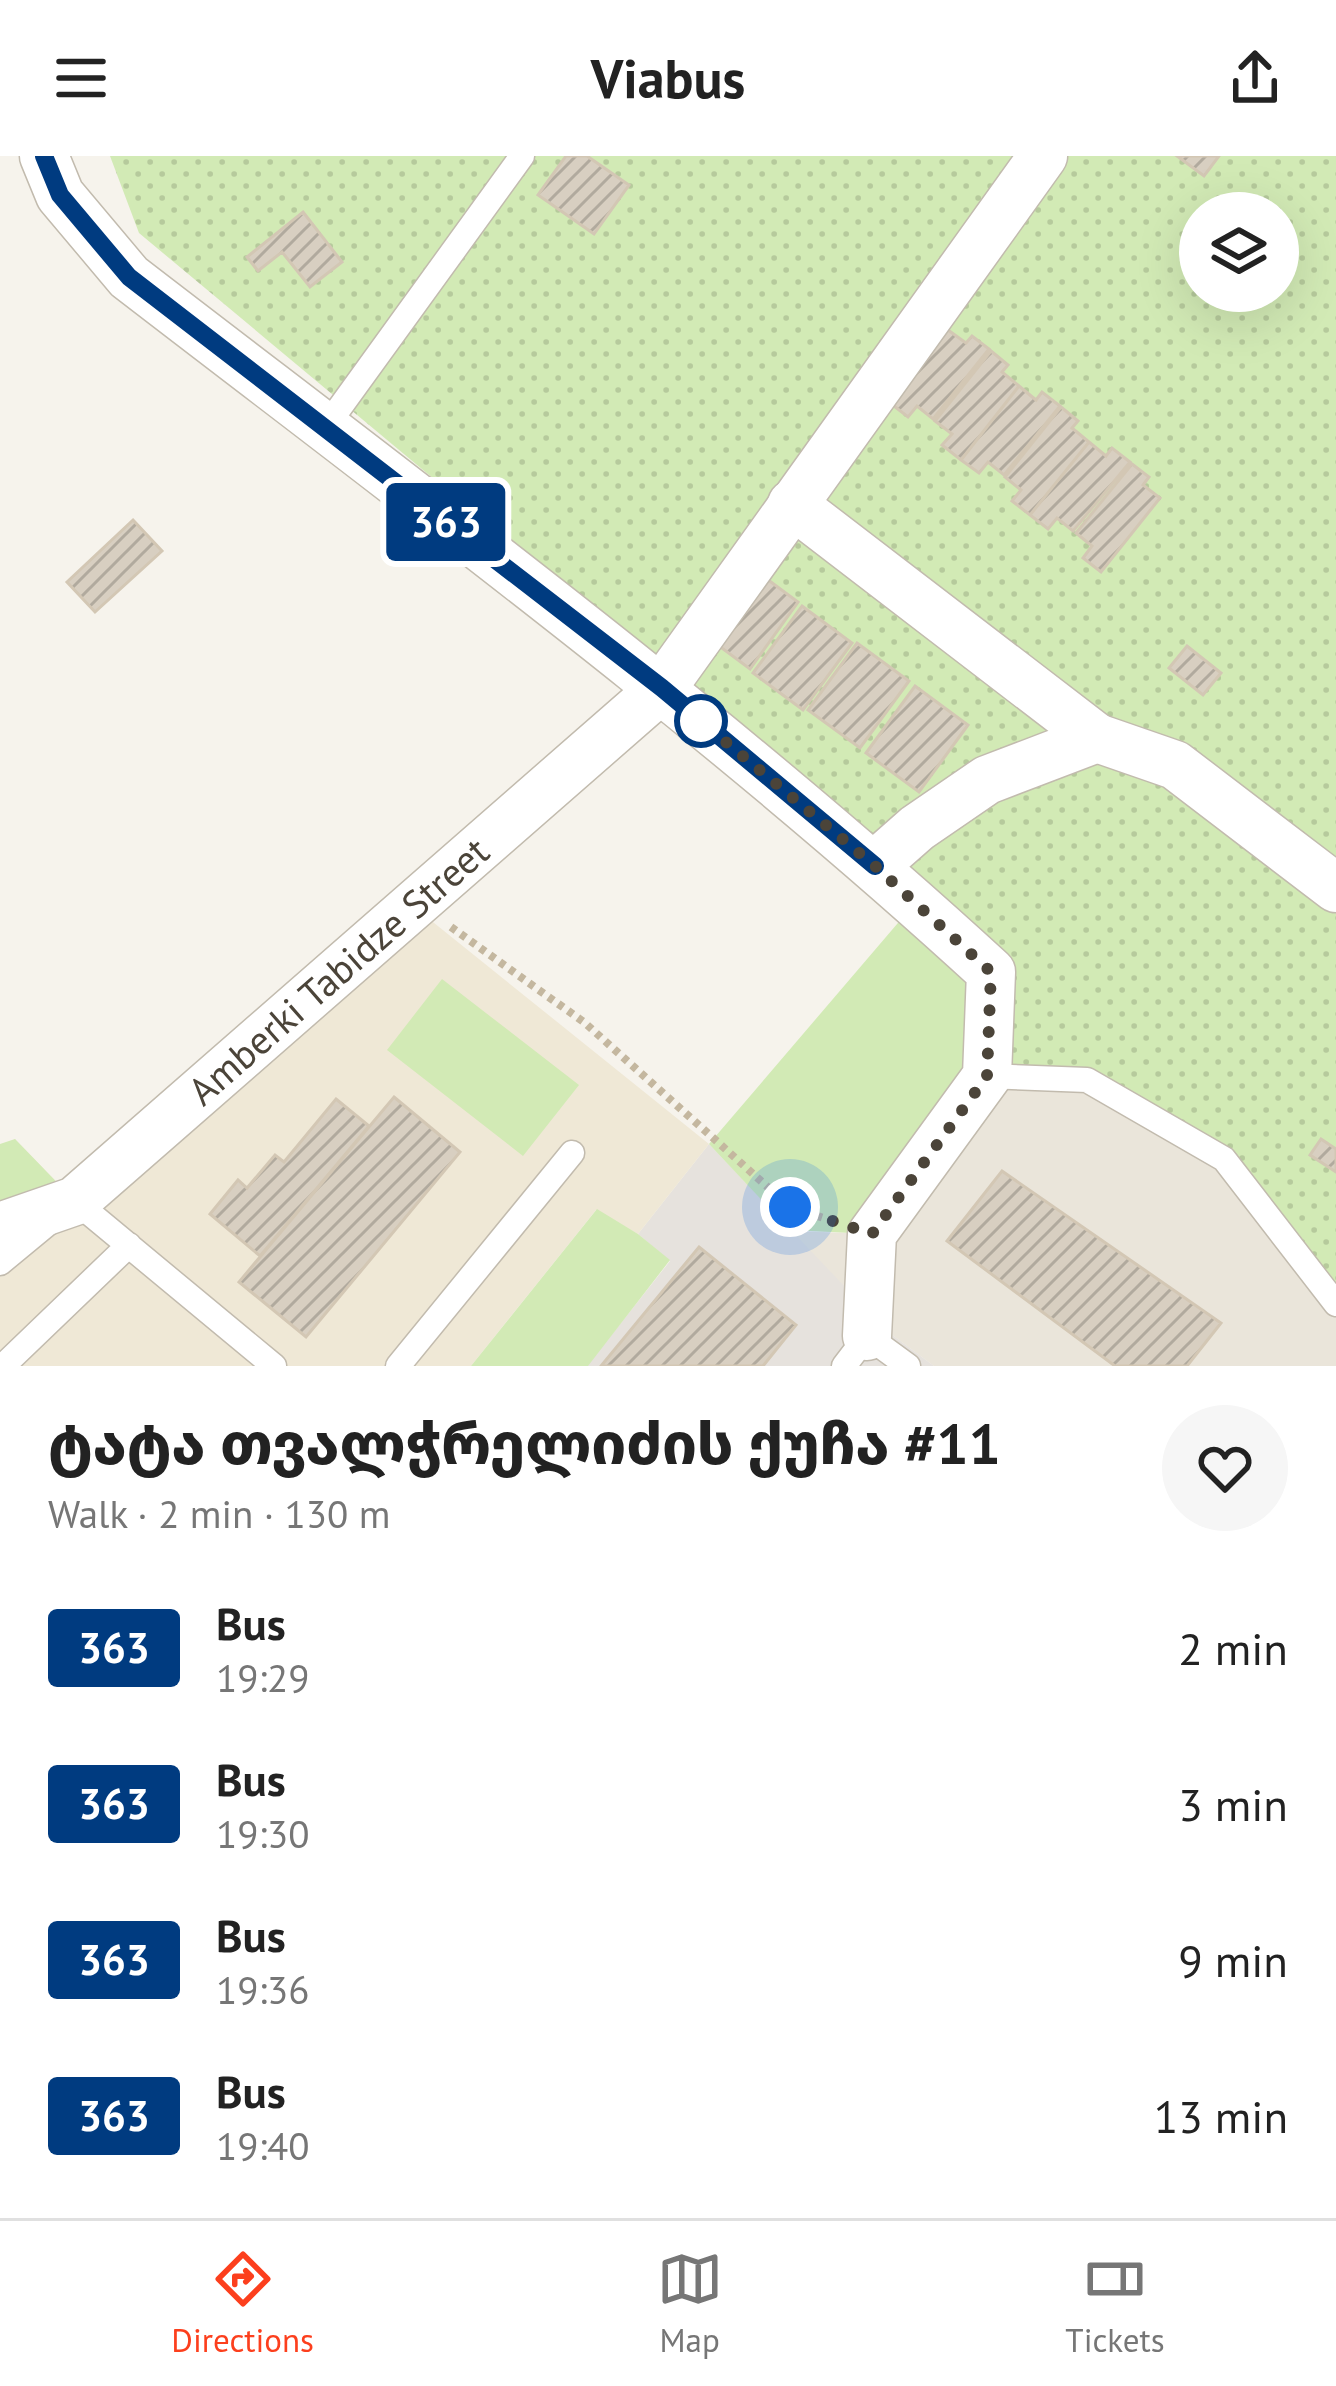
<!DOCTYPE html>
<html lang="en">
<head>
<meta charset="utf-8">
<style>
	:root { --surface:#fff; --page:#f6f6f6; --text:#222; --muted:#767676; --line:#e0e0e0; --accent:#fc3f1d }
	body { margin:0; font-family:"PT Sans","Noto Sans Georgian",sans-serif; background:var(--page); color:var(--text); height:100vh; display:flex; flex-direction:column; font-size:45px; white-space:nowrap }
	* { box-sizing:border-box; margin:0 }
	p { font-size:39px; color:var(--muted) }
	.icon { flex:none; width:66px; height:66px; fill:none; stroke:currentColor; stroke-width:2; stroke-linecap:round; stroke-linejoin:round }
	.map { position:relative; height:1210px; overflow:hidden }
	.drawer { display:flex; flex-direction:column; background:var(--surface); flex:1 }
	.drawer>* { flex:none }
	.badge { padding:0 24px; border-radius:9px; font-size:42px; line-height:78px }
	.tools { position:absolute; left:1179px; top:36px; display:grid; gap:24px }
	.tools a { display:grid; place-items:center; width:120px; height:120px; border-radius:50%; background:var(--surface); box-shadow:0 12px 48px #0002; font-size:60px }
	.you { position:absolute; width:60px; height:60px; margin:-30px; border:9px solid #fff; border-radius:50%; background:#1a73e8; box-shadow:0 0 0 18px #1a73e833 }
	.map>.badge { position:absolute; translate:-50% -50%; box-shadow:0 0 0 6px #fff }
	.round { display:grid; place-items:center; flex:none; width:126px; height:126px; border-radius:63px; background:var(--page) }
	.summary { display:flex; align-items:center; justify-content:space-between; height:204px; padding:0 48px }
	h1 { font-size:57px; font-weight:800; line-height:90px }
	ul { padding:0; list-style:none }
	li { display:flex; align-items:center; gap:36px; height:156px; padding:0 48px }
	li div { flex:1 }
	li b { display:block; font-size:45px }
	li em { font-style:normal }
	li .badge { min-width:132px; font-weight:700; text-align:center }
	header { display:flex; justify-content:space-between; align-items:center; height:156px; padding:0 48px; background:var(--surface); font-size:54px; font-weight:800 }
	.tabs { display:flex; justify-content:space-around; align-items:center; height:168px; border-top:3px solid var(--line); background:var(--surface); font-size:33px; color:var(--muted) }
	.tabs a { display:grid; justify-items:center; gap:6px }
	.tabs .selected { color:var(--accent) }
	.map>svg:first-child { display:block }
</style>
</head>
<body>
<header><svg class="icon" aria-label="menu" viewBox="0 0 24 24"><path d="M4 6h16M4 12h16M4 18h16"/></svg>Viabus<svg class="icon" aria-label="share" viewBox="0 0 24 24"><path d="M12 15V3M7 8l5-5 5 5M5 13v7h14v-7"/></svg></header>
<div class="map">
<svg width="1336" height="1210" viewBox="0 0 1336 1210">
	<defs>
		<pattern id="garden-dots" width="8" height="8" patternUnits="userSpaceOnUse" patternTransform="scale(3)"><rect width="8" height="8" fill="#d2eab5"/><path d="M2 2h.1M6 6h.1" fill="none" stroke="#b6ca9c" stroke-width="1.8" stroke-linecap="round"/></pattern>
		<pattern id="building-hatch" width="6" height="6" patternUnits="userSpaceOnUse" patternTransform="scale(3)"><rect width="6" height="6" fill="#d8cfc1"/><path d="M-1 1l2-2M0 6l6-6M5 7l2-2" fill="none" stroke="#b1aa9e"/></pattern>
	</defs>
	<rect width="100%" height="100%" fill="#f6f3ec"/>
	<path fill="#eae5da" d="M 987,920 L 1087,924 L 1224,1003 L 1336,1114 L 1336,1210 L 934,1210 L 887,1175 L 790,1075 L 873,1078 Z"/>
	<path fill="#e6e2dd" d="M 709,988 L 887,1175 L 934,1210 L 587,1210 L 670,1105 L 638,1078 Z"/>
	<path fill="#efe8d6" d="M 413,750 L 709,988 L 638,1078 L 596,1054 L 471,1210 L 0,1210 L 0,997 L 15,983 L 74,1044 Z"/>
	<path fill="#d2eab5" d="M 915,747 L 991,816 L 987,920 L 872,1078 L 790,1074 L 709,988 Z
		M 442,823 L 579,929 L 523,1000 L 387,894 Z
		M 15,983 L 75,1045 L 0,1071 L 0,988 Z
		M 597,1053 L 638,1078 L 670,1104 L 588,1210 L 471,1210 Z"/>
	<path fill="url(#garden-dots)" fill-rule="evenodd" d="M 110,0 L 1336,0 L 1336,1148 L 1224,1003 L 1087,924 L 987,920 L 991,816 L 507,384 L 139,77 ZM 1200,57 L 1278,57 L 1278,135 L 1200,135 Z"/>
	<path fill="url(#building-hatch)" stroke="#d3c7b4" stroke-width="3" d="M 566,0 L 587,0 L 629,29 L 594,78 L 538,39 Z
		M 1177,0 L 1219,0 L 1204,20 Z
		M 303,56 L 342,106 L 310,131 L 282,96 L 258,115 L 247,101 Z
		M 948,174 L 966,187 L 972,180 L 989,193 L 933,263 L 917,250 L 908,261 L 890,247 Z
		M 991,195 L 1008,209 L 1002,216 L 1019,230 L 961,304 L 942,289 L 952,278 L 935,265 Z
		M 1019,230 L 1036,244 L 1042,236 L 1060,250 L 1004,319 L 988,306 L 979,317 L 961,304 Z
		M 1061,251 L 1078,265 L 1072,272 L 1089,286 L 1030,359 L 1012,345 L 1021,334 L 1005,321 Z
		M 1089,286 L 1106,300 L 1112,292 L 1130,306 L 1073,375 L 1057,362 L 1048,373 L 1030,359 Z
		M 1132,308 L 1149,321 L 1143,329 L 1160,342 L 1101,416 L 1083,402 L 1092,390 L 1076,377 Z
		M 133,364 L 162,395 L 95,456 L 67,426 Z
		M 760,418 L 798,446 L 750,513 L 711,484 Z
		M 802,450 L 852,487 L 803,554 L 753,517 Z
		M 857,487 L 909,525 L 860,592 L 808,554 Z
		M 1187,490 L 1221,517 L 1203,539 L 1169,512 Z
		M 915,530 L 968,569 L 919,636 L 866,597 Z
		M 394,941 L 460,996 L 306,1181 L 239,1126 Z
		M 336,943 L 369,970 L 260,1100 L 210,1058 L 238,1024 L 247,1032 L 275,999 L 284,1006 Z
		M 1321,983 L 1336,993 L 1336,1016 L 1310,999 Z
		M 1002,1015 L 1221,1167 L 1187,1210 L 1115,1210 L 947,1085 Z
		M 699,1091 L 796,1169 L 763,1210 L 601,1210 Z"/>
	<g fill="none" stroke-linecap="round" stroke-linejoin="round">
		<defs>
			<path id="service" d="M 325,272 L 522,0
				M 987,920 L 1087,924 L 1224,1003 L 1336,1148
				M 0,1107 L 75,1045 L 274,1210
				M 3,1210 L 129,1089
				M 398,1210 L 572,997
				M 844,1210 L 867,1180 L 908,1210"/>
			<g id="minor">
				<path d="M 44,0 L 60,39 L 129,121 C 421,346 719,566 991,816 L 987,920 L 872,1078 L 867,1180"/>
				<path d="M 792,348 L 1097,582"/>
				<path d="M 875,709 L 917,672 L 987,624 L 1097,582 L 1175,609 L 1336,732"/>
				<path id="s1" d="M 0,1071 L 75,1045 L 662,532 L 1043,0"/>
			</g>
		</defs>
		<use href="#service" stroke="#c2bbae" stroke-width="27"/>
		<use href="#minor" stroke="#c2bbae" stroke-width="51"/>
		<path stroke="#c4b79f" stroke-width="8" stroke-dasharray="6 6" stroke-linecap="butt" d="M 451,771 L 585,867 L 790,1051 L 836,1066"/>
		<use href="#service" stroke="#fff" stroke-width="24"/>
		<use href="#minor" stroke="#fff" stroke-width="48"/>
	</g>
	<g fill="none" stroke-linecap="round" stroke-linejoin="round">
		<defs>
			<path id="line" d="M 44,0 L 60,39 L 129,121 L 662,532 L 875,710"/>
		</defs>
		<use href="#line" stroke="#fff" stroke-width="27"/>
		<use href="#line" stroke="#003b80" stroke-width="18"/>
		<path stroke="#4b4439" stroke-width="12" stroke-dasharray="0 21.6" d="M 701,565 L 697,562 L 875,710 L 991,816 L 987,920 L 872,1078 L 790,1051"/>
	</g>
	<circle fill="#fff" stroke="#003b80" stroke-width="6" cx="701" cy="565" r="24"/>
	<g text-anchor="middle" stroke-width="9" stroke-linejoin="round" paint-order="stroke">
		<g font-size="39" fill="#4b4439" stroke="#fff">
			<text dy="14" stroke="none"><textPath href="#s1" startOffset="429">Amberki Tabidze Street</textPath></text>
		</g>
	</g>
</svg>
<div class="tools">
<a><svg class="icon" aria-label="layers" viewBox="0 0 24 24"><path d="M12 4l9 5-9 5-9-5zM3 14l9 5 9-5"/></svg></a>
</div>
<div class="you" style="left:790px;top:1051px"></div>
<b class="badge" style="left:446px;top:366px;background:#003b80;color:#fff">363</b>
</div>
<section class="drawer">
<div class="summary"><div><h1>ტატა თვალჭრელიძის ქუჩა #11</h1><p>Walk · 2 min · 130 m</p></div><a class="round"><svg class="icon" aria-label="heart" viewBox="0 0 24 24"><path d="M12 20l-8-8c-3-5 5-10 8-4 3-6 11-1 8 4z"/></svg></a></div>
<ul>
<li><span class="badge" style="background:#003b80;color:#fff">363</span><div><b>Bus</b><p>19:29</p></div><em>2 min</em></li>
<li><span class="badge" style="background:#003b80;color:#fff">363</span><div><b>Bus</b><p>19:30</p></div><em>3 min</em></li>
<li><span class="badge" style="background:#003b80;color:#fff">363</span><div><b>Bus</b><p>19:36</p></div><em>9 min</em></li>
<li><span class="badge" style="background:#003b80;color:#fff">363</span><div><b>Bus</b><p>19:40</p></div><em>13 min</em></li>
</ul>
</section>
<nav class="tabs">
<a class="selected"><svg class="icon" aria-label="directions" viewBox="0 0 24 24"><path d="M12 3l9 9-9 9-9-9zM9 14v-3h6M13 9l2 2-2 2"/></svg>Directions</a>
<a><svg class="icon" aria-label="map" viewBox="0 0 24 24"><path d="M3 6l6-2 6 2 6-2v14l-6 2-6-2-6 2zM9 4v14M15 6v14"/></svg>Map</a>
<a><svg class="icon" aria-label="tickets" viewBox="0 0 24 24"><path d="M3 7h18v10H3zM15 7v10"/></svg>Tickets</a>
</nav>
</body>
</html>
